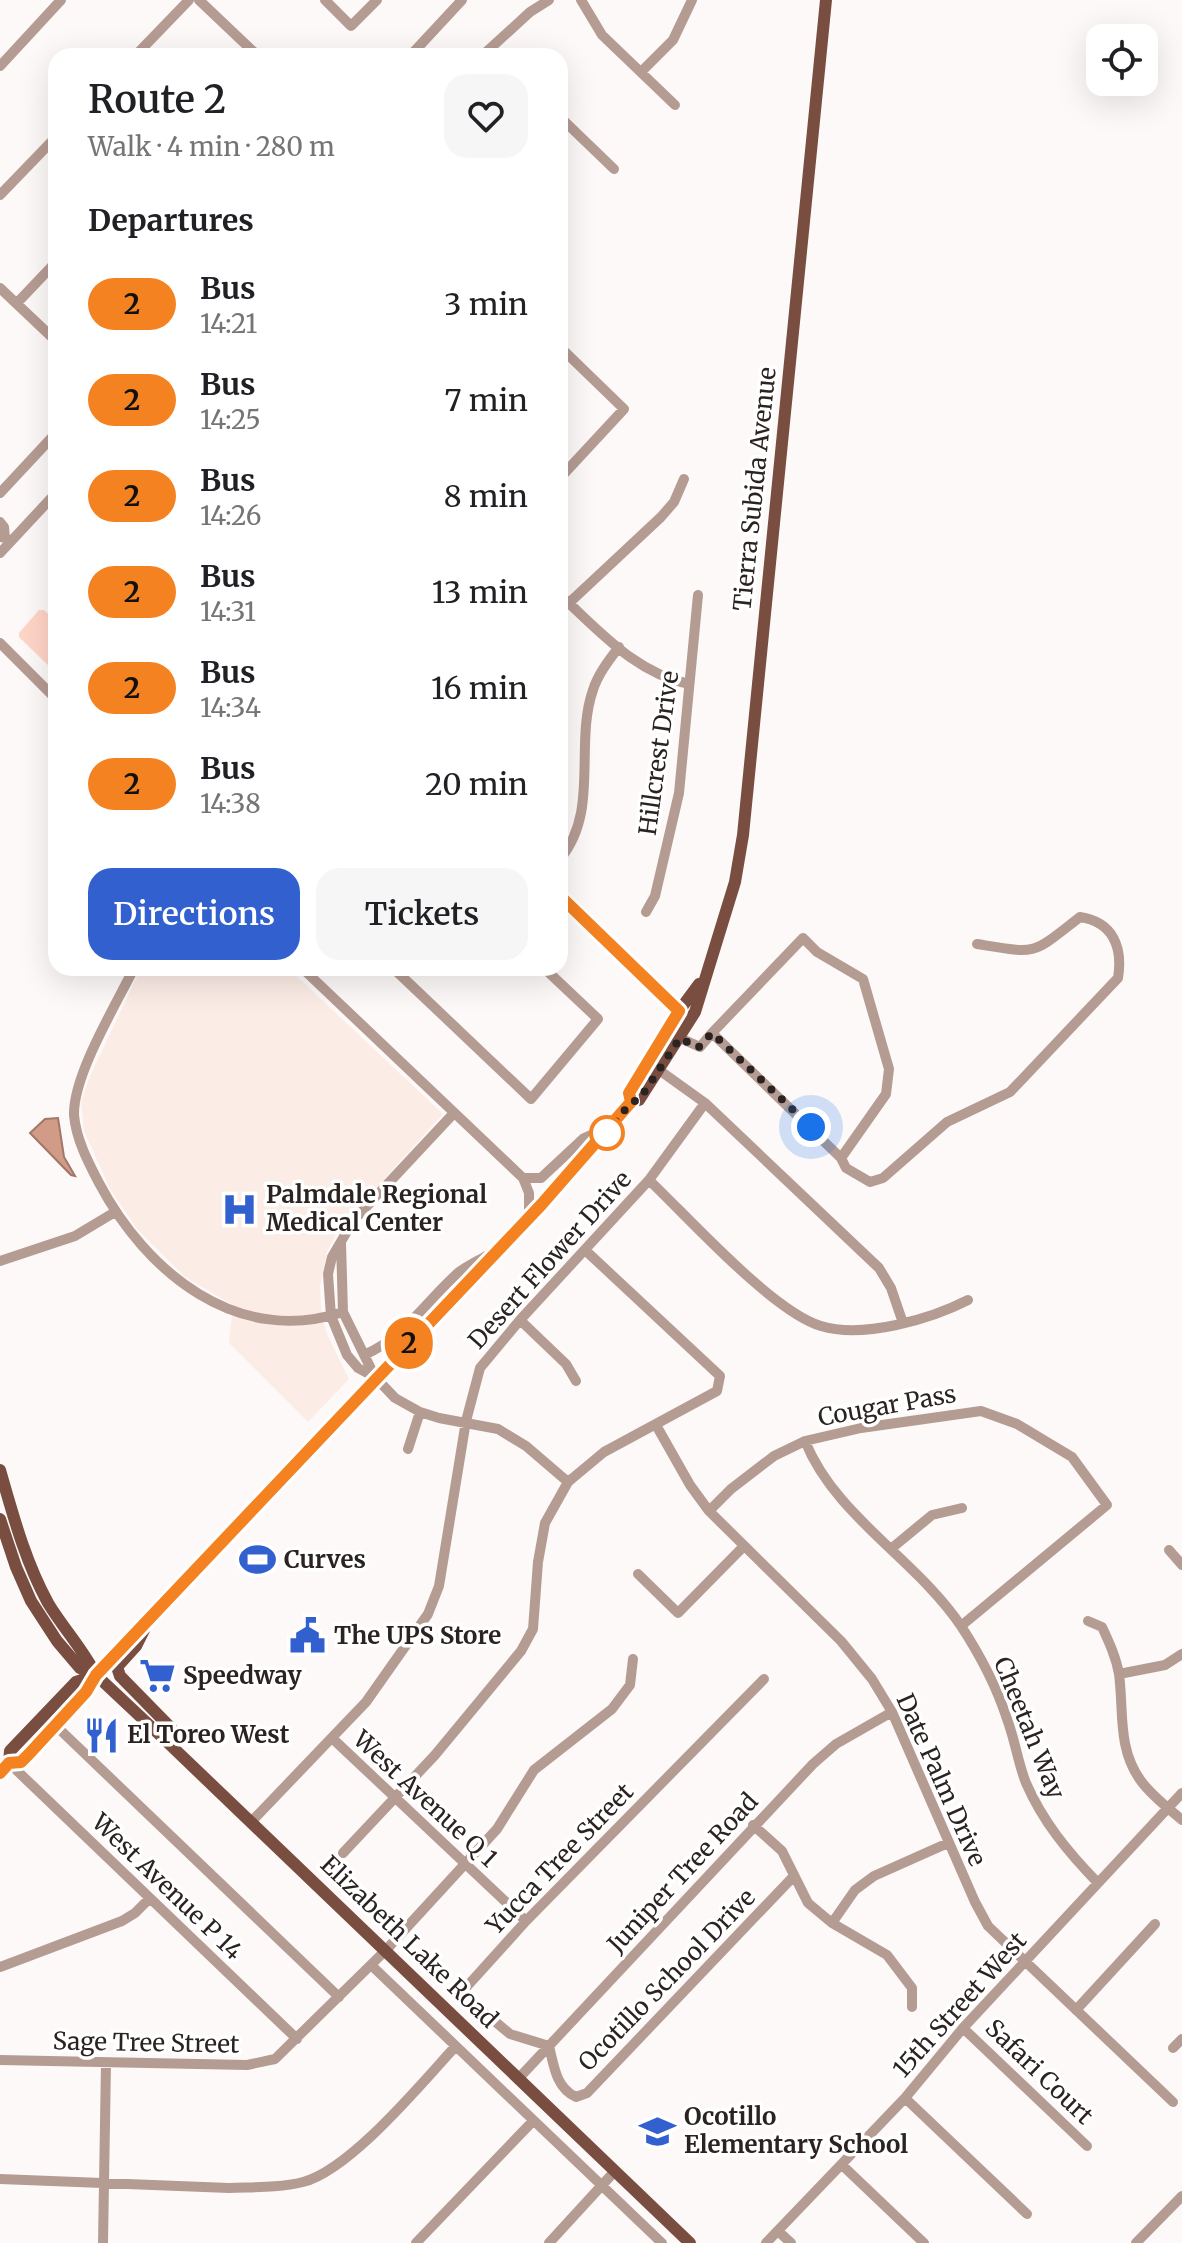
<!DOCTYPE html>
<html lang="en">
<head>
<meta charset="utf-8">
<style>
	:root { --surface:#fff; --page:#f6f6f6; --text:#202124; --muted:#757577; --accent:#3260cf }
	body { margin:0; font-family:Merriweather,serif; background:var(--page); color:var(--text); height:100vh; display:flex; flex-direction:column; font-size:30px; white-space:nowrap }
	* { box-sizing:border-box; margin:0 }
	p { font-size:26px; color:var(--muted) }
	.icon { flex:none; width:44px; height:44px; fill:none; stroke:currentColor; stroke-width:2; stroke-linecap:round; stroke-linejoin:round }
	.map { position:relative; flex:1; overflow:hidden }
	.details { position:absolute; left:48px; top:48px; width:520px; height:928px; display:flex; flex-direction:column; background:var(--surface); border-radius:24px; box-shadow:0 8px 32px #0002 }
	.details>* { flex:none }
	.badge { padding:0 16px; border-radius:26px; font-size:28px; line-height:52px }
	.fabs { position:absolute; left:1086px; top:24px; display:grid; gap:16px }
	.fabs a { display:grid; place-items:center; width:72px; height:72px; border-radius:16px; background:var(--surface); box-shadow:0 8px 32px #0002; font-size:40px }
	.you { position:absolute; width:40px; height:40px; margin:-20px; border:6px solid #fff; border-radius:50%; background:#1a73e8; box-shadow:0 0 0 12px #1a73e833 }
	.map>.badge { position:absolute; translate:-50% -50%; box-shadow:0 0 0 4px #fff }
	h2 { padding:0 40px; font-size:30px; line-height:72px }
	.round { display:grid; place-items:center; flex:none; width:84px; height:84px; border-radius:24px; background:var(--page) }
	.summary { display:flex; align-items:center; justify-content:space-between; height:136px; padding:0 40px }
	h1 { font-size:38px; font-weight:600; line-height:60px }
	.button { display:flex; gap:16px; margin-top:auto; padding:16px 40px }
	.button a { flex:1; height:92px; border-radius:24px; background:var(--accent); color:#fff; font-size:32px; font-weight:600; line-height:92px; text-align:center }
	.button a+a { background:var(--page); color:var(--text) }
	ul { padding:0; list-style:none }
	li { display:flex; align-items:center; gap:24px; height:96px; padding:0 40px }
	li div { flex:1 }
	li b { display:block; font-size:30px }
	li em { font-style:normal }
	li .badge { min-width:88px; font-weight:700; text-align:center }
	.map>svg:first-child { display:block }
</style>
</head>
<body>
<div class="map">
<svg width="1182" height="2243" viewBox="0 0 1182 2243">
	<rect width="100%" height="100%" fill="#fdf9f8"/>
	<path fill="#fcece6" d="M 141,968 L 288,968 L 443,1114 L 338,1230 L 327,1252 L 320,1286 L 321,1308 L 326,1332 L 349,1379 L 308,1422 L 229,1343 L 233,1305 L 185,1277 L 137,1229 L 110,1189 L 84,1131 L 81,1102 L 90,1076 Z"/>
	<path fill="#ffd5c7" d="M 39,610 L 44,610 L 56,621 L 56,669 L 52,669 L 19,637 L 19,633 Z"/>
	<path fill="#d29b88" stroke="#a07769" stroke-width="2" d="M 58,1118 L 64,1157 L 75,1176 L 71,1175 L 30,1133 L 45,1119 Z"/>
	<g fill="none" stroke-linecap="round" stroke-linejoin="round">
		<path stroke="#b59c93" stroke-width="10" d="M 199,0 L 258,56
			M 325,0 L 351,26 L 377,0
			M 581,0 L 602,35 L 675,105
			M 135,56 L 189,0
			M 410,56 L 462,0
			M 482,56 L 530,12 L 549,0
			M 0,66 L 61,0
			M 641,72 L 673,40 L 692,0
			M 560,117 L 614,169
			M 0,195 L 56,137
			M 0,288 L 56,341
			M 17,303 L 56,262
			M 560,347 L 624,409 L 560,478
			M 0,493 L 56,433
			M 0,522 L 4,527 L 5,538 L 0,537
			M 0,553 L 56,493
			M 560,595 C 600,631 635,673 689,684
			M 569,603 L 661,517 L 674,502 L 684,479
			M 0,643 L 56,699
			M 560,859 C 600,812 574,744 593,690 C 598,674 609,660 619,647
			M 560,896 L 689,1023
			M 646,912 L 655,896 L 679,793 L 698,595
			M 134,968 C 116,1005 73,1075 74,1115 C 76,1139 88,1162 99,1183 C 146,1272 237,1347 343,1312
			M 302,968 L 523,1178 L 529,1193 L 529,1217
			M 393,968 L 531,1099 L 598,1019 L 544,968
			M 680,1038 L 700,1047 L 712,1033 L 803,938 L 817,952 L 863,979 L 889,1069 L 886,1094 L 841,1158 L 712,1033
			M 659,1070 L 705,1103 L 879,1268 L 891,1288 L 903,1323
			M 454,1113 L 353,1221 L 332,1257 L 328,1274 L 331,1316 L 347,1355 L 358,1368 L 376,1378 L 395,1398 L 420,1412 L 439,1418 L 498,1429 L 526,1446 L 568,1482
			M 841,1158 L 846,1168 L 870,1182 L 883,1178 L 947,1122 L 1010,1092 L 1118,978 C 1123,947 1113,922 1080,917 C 1031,955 1039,954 977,944
			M 523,1178 L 541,1178 L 584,1138 L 610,1127
			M 649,1180 C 689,1218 772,1311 821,1326 C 863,1339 931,1319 968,1300
			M 341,1243 L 343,1312 L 375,1377
			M 0,1261 L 75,1236 L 115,1212
			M 520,1320 L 566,1364 L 576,1381
			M 364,1355 C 403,1339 428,1299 459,1272 C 468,1265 481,1259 492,1253
			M 656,1425 L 690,1485 L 709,1511 L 841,1641 L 872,1679 L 892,1712 L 975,1902 L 988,1926 L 1173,2102
			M 805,1441 C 835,1516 916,1559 961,1626 C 980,1655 996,1685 1007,1719 C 1015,1740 1018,1763 1026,1783 C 1043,1822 1068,1852 1097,1882
			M 408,1449 L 420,1412
			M 709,1511 L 731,1489 L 774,1456 L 805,1441 L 861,1428 L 981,1411 L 1017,1424 L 1072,1457 L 1107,1505 L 961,1626
			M 892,1548 L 932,1515 L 962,1508
			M 1169,1550 L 1182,1565
			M 638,1574 L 678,1613 L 744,1546
			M 1088,1621 L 1102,1627 C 1109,1642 1116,1657 1119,1674 C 1124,1711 1117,1748 1141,1781 C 1152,1796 1168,1808 1182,1820
			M 1119,1674 L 1165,1665 L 1182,1654
			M 764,1679 L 526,1921 L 461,1993 L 510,2034 L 549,2046 C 554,2066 556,2088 576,2097 L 587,2093 L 792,1878
			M 55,1725 L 339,1997
			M 332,1738 L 526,1921
			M 9,1763 L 297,2039
			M 252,1821 L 366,1702 L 428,1614 L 439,1586 L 466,1421 L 480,1368 L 520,1320 L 649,1180 L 705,1103
			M 753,1825 L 782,1851 L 808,1903 L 832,1923 L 887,1955 L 912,1988 L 912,2007
			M 343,1853 L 435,1755 L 521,1651 L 533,1629 L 538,1562 L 545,1523 L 568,1482 L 604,1452 L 717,1391 L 720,1376 L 585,1250
			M 832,1923 L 855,1890 L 874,1876 L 948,1843
			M 371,1965 L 662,2243
			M 0,1967 L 122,1921 L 135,1913 L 150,1898
			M 1076,2010 L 1155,1924
			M 963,2028 L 1087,2146
			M 1173,2048 L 1182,2039
			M 0,2060 L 247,2065 L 275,2059 L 386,1950 L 497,1829 L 534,1770 L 612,1709 L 630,1685 L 633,1659
			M 518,2079 L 813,1764 L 836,1744 L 892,1712
			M 905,2098 L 1027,2214
			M 842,2165 L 924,2243
			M 0,2179 L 229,2188 C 254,2187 279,2188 303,2182 C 350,2170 421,2084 454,2048
			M 778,2231 L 791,2243
			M 103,2243 L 106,2063
			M 416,2243 L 533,2121
			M 549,2243 L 615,2171
			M 766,2243 L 905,2098 L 963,2028 L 1182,1793
			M 1136,2243 L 1182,2196"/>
		<path stroke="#794e40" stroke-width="12" d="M 631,1102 L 629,1093 L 679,1011 L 699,984
			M 0,1470 C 13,1515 25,1561 48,1603 C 63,1628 83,1649 96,1675
			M 0,1519 L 16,1567 L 31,1601 L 57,1641 L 80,1668 L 96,1675 L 162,1737 L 690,2243
			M 144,1630 L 136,1646 L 117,1667 L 120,1676 L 171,1728 L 174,1748
			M 9,1763 L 21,1762 L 29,1754 L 86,1692 L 96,1675 L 141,1626 L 546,1200 L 631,1102 L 639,1100 L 695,1012 L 735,882 L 743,835 L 826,0
			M 0,1773 L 9,1763 L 10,1751 L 76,1682 L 96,1675"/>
	</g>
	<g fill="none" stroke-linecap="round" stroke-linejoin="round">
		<defs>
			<path id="line" d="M 0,1773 L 9,1763 L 21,1762 L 29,1754 L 86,1692 L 96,1675 L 541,1205 L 631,1102 L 629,1093 L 679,1011 L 560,896"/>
		</defs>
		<use href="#line" stroke="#fff" stroke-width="18"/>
		<use href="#line" stroke="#f58220" stroke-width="12"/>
		<path stroke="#2a2321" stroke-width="8" stroke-dasharray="0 14.4" d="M 607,1133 L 631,1102 L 639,1100 L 680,1038 L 698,1048 L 712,1033 L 811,1127"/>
	</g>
	<defs>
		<symbol id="hospital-bare" viewBox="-9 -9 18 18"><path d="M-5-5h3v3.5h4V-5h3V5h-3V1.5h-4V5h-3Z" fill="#3260cf" stroke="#fff" stroke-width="2.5" paint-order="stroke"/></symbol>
		<symbol id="stadium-bare" viewBox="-9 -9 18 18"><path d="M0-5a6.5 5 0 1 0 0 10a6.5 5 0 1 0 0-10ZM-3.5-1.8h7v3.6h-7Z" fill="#3260cf" stroke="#fff" stroke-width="2.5" paint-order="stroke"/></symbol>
		<symbol id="civic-bare" viewBox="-9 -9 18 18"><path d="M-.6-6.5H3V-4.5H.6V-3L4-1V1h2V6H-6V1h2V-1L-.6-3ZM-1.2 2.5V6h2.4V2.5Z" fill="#3260cf" stroke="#fff" stroke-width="2.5" paint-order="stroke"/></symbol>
		<symbol id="supermarket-bare" viewBox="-9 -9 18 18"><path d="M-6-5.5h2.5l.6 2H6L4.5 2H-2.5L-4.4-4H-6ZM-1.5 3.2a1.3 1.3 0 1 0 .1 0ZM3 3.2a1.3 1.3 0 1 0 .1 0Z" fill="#3260cf" stroke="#fff" stroke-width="2.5" paint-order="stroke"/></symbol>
		<symbol id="restaurant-bare" viewBox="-9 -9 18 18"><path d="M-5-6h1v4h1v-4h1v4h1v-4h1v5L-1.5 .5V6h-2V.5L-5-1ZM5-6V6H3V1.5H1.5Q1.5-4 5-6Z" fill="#3260cf" stroke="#fff" stroke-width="2.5" paint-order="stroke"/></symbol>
		<symbol id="school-bare" viewBox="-9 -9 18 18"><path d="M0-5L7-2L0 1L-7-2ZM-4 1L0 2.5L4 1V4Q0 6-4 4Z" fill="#3260cf" stroke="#fff" stroke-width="2.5" paint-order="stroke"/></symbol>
	</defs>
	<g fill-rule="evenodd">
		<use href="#hospital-bare" x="214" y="1184" width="51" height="51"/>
		<use href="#stadium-bare" x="232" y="1534" width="51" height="51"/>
		<use href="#civic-bare" x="282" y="1610" width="51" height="51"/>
		<use href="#supermarket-bare" x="132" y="1650" width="51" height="51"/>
		<use href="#restaurant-bare" x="76" y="1710" width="51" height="51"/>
		<use href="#school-bare" x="632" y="2106" width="51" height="51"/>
	</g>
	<circle fill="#fff" stroke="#f58220" stroke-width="4" cx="607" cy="1133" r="16"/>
	<g text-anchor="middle" stroke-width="7" stroke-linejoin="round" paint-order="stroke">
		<g font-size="24" fill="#2a2321" stroke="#fff">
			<text transform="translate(755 489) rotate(-84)" y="8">Tierra Subida Avenue</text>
			<text transform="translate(659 753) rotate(-82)" y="8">Hillcrest Drive</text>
			<text transform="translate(550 1260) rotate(-48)" y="8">Desert Flower Drive</text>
			<text transform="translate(887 1406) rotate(-10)" y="8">Cougar Pass</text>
			<text transform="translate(1029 1728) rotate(68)" y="8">Cheetah Way</text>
			<text transform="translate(941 1780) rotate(66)" y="8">Date Palm Drive</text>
			<text transform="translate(425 1799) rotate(43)" y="8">West Avenue Q 1</text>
			<text transform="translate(560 1859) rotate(-46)" y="8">Yucca Tree Street</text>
			<text transform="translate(683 1873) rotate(-47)" y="8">Juniper Tree Road</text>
			<text transform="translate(167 1887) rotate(44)" y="8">West Avenue P 14</text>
			<text transform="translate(409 1942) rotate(44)" y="8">Elizabeth Lake Road</text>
			<text transform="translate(667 1980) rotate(-46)" y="8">Ocotillo School Drive</text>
			<text transform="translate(960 2005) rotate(-48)" y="8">15th Street West</text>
			<text transform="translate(146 2043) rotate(1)" y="8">Sage Tree Street</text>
			<text transform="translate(1039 2072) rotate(44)" y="8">Safari Court</text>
		</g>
		<g font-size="24" font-weight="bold" fill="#2a2321" stroke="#fff" text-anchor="start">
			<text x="266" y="1203">Palmdale Regional<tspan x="266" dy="28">Medical Center</tspan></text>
			<text x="284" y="1568">Curves</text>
			<text x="334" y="1644">The UPS Store</text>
			<text x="183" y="1684">Speedway</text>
			<text x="127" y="1743">El Toreo West</text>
			<text x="684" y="2125">Ocotillo<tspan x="684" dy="28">Elementary School</tspan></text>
		</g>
	</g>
</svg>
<div class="fabs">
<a><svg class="icon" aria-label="locate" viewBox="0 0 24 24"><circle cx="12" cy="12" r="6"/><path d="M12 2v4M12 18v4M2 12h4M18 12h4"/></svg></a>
</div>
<div class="you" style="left:811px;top:1127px"></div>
<b class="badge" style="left:409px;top:1343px;background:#f58220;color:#111">2</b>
<section class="details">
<div class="summary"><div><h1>Route 2</h1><p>Walk · 4 min · 280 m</p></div><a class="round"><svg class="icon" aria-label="heart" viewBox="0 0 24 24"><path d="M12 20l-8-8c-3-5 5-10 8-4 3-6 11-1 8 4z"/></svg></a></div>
<h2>Departures</h2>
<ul>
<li><span class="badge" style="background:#f58220;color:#111">2</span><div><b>Bus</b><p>14:21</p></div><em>3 min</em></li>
<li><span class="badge" style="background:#f58220;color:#111">2</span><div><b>Bus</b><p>14:25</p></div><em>7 min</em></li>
<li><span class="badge" style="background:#f58220;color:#111">2</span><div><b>Bus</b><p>14:26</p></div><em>8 min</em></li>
<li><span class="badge" style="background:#f58220;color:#111">2</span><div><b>Bus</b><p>14:31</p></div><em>13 min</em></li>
<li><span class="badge" style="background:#f58220;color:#111">2</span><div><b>Bus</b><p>14:34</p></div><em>16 min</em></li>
<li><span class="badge" style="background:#f58220;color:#111">2</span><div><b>Bus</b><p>14:38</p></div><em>20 min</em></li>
</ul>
<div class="button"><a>Directions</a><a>Tickets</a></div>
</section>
</div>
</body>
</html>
